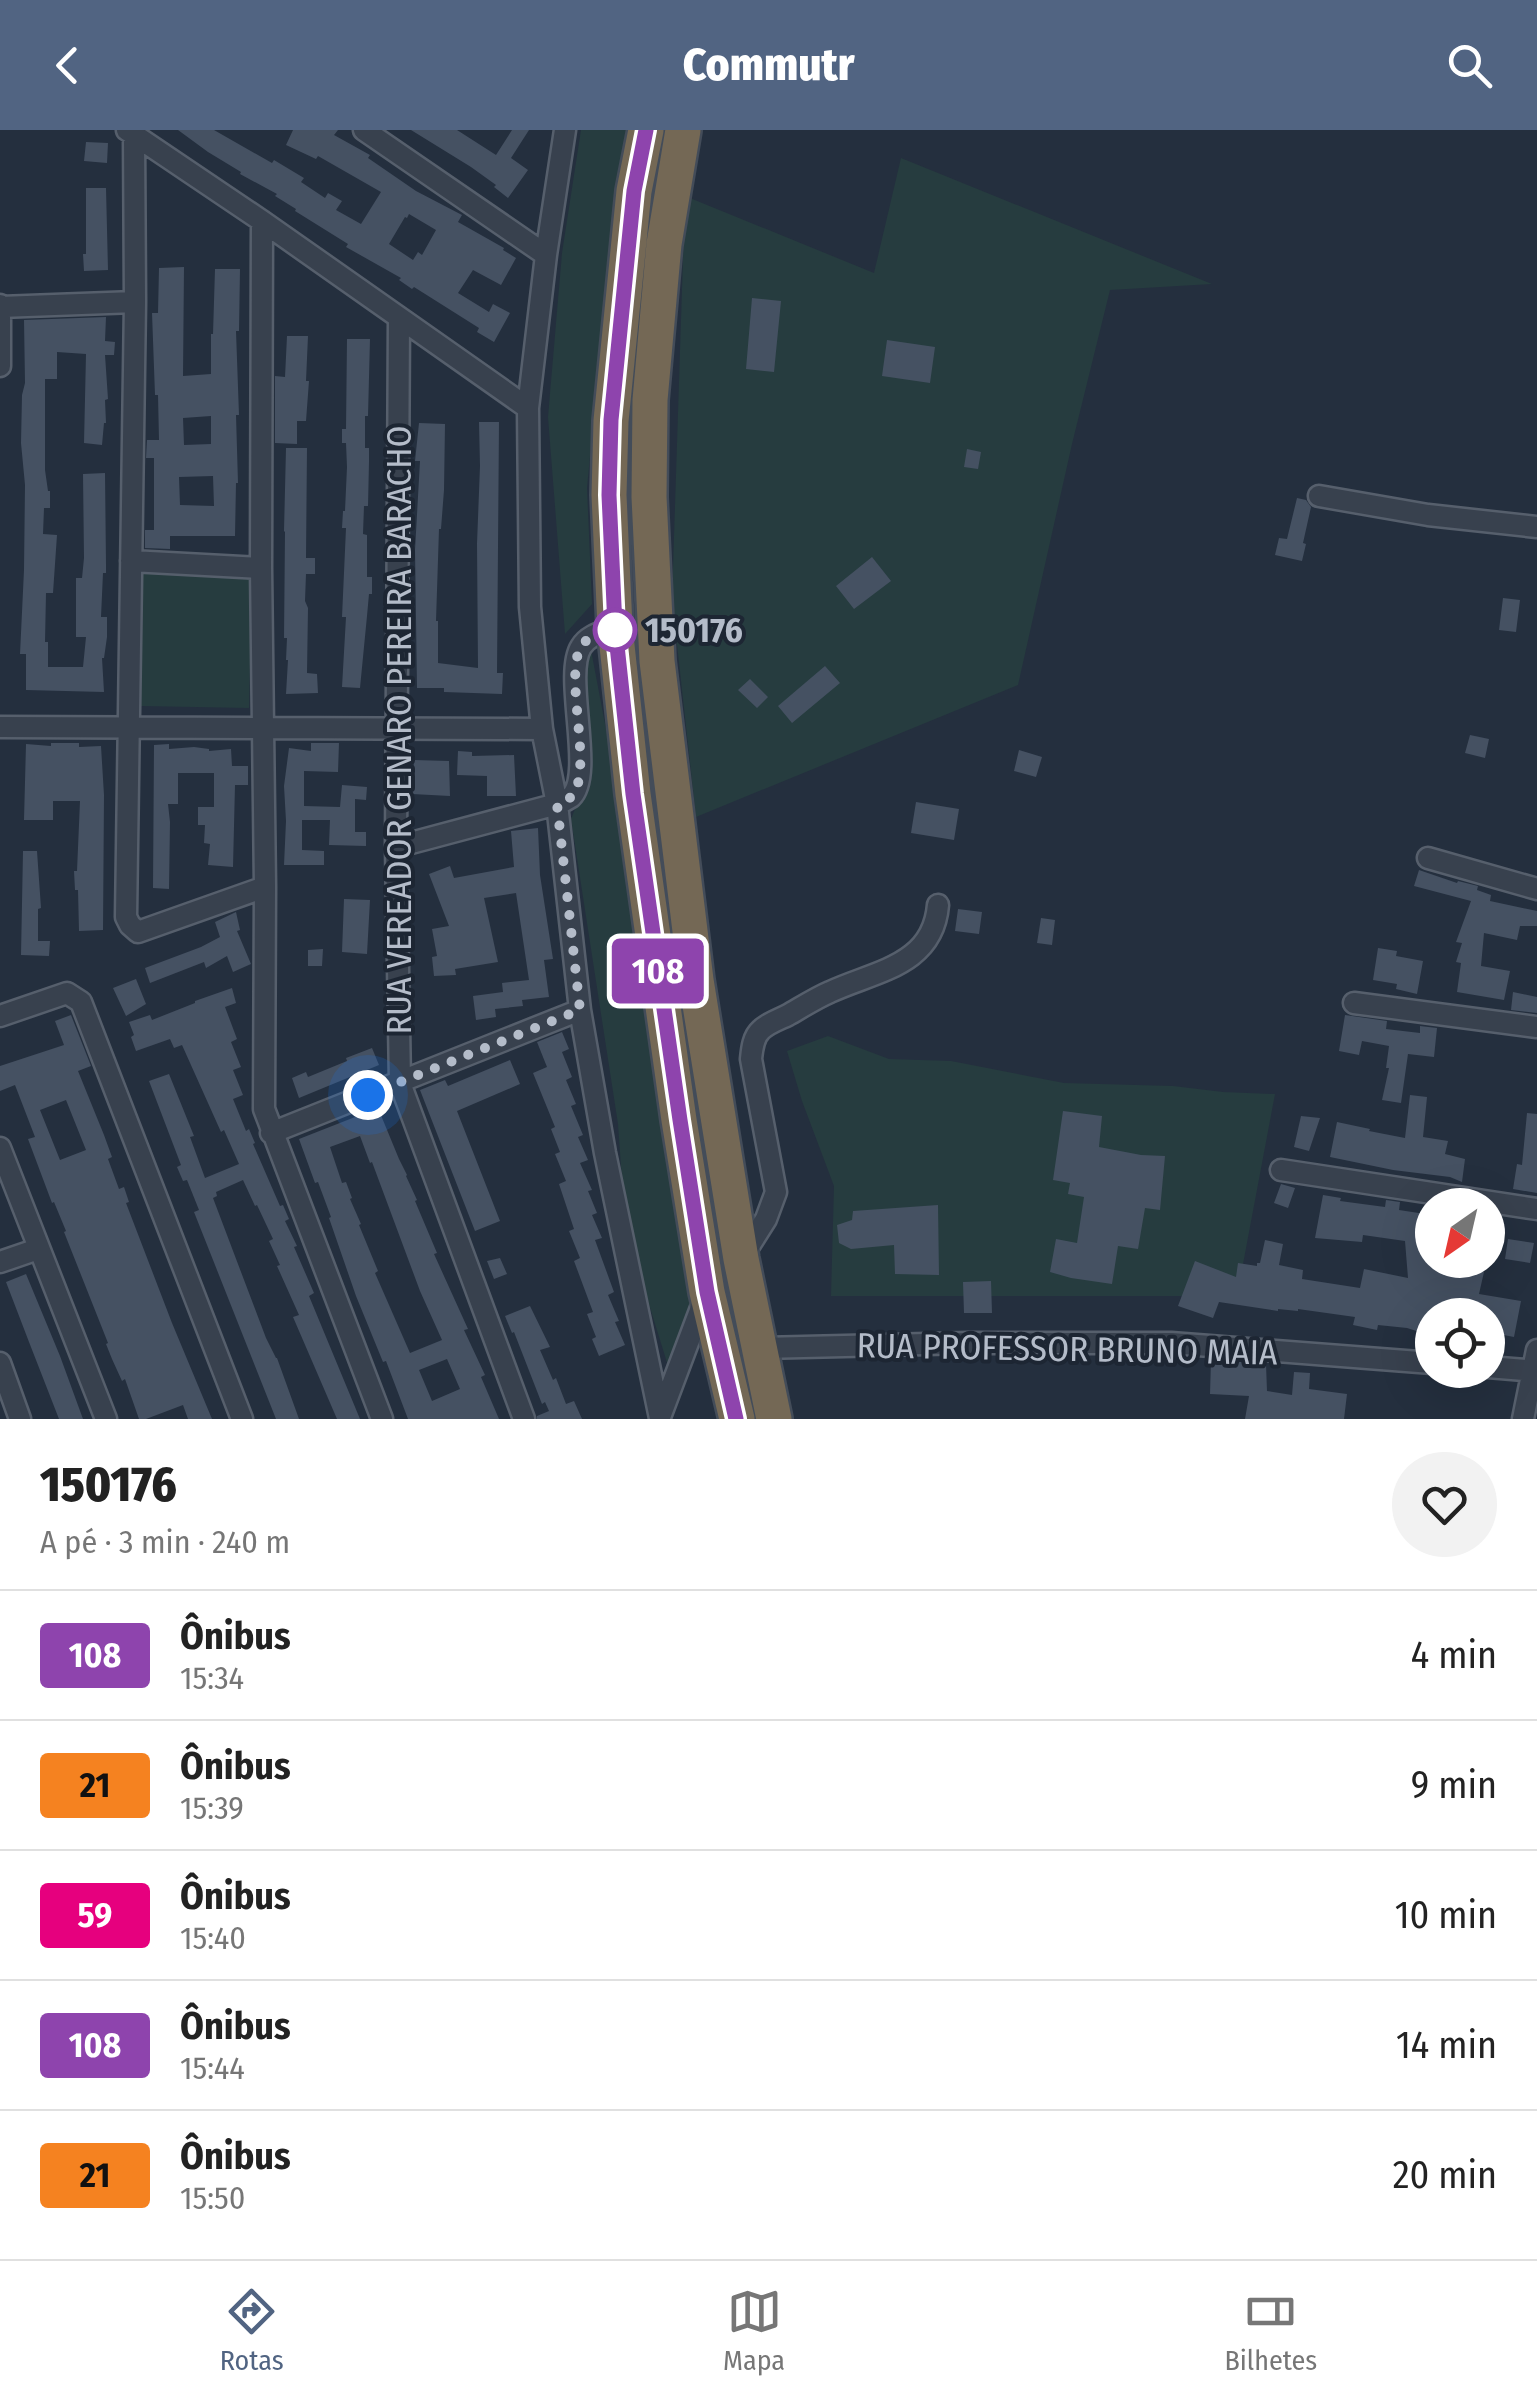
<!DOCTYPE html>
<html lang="pt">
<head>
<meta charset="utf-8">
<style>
	:root { --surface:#fff; --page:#f2f2f2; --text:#222; --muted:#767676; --line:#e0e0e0; --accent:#516482 }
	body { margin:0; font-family:"Fira Sans Condensed",sans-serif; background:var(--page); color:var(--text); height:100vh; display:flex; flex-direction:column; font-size:38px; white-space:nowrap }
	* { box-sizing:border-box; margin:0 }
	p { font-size:32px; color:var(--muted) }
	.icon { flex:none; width:55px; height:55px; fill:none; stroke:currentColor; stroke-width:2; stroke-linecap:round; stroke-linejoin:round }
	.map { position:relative; height:1289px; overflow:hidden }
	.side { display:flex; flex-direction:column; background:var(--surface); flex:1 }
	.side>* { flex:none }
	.badge { padding:0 20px; border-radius:8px; font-size:35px; line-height:65px }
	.needle { width:65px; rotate:214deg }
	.controls { position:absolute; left:1415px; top:1058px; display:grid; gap:20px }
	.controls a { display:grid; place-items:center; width:90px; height:90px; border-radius:50%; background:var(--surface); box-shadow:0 10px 40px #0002; font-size:50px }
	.you { position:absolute; width:50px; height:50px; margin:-25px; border:8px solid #fff; border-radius:50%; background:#1a73e8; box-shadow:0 0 0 15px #1a73e833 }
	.map>.badge { position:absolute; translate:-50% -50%; box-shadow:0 0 0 5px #fff }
	.round { display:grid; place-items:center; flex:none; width:105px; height:105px; border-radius:52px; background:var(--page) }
	.headline { display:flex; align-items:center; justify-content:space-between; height:170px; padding:0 40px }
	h1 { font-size:48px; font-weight:800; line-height:75px }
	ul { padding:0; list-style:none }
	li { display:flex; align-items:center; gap:30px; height:130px; padding:0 40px; border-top:2px solid var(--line) }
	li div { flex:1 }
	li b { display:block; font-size:38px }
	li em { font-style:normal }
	li .badge { min-width:110px; font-weight:700; text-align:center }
	header { display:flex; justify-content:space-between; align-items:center; height:130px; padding:0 40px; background:var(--accent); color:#fff; font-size:45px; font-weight:800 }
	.tab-bar { display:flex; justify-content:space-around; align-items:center; height:140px; border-top:2px solid var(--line); background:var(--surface); font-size:28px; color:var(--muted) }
	.tab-bar a { display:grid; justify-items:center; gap:5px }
	.tab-bar .selected { color:var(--accent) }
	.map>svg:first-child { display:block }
</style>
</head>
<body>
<header><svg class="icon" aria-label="back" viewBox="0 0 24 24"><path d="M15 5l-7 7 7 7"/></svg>Commutr<svg class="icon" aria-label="search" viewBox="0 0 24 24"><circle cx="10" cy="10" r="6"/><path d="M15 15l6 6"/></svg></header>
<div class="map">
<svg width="1537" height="1289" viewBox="0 0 1537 1289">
	<rect width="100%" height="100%" fill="#242f3e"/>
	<path fill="#263c3f" d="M 581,0 L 635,0 L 602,201 L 587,358 L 592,474 L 565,504 L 548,287 L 562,123 Z
		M 901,28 L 1212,154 L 1110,160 L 1072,314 L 1018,555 L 696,687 L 672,469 L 685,66 L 874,143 Z
		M 143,443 L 252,446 L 249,578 L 141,576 Z
		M 591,520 L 676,969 L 707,1162 L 673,1252 L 648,1171 L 623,1065 L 618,994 L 571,689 L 587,650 L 583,533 Z
		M 828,906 L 889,929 L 951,931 L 1064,953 L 1173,956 L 1223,962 L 1275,964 L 1237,1166 L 831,1166 L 834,1056 L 802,971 L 787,921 Z"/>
	<path fill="#455162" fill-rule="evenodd" d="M 178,0 L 214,0 L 272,33 L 274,30 L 304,48 L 301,52 L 325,68 L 328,63 L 342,71 L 336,80 L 361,94 L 381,62 L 318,26 L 316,29 L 286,15 L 293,0 L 338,0 L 334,5 L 370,25 L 368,28 L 416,61 L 462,85 L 458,92 L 504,118 L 503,120 L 516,128 L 501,155 L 473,140 L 458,163 L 489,182 L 493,174 L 510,183 L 494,212 L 477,202 L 479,198 L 414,157 L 412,159 L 399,150 L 401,148 L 346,117 L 348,114 L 295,81 L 296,79 L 275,66 L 277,64 L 240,44 L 241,42 L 208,22 ZM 409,84 L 436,100 L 422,125 L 418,122 L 413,130 L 389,114 L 405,87 L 407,88 Z
		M 411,0 L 457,0 L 496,25 L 512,0 L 529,0 L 511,28 L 528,40 L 508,68 L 494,57 L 496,55 L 471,37 Z
		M 86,12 L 108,13 L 107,33 L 84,31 Z
		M 86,58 L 106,58 L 108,140 L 84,141 L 83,124 L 86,124 Z
		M 184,137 L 183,246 L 211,244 L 211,204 L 213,204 L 215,139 L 240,139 L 239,201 L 236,201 L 239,285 L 236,285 L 238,353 L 236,353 L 235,406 L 170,406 L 170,419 L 145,418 L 145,400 L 154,400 L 154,328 L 146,328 L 147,310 L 159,310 L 158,265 L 155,265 L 152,183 L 158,183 L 159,138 ZM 211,286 L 211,314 L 184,315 L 183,288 ZM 213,346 L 214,376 L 180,375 L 179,347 Z
		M 752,168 L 781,171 L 774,242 L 746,239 Z
		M 106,187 L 105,211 L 115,212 L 114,225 L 105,225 L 108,269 L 105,270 L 106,293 L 104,293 L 102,315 L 84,313 L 86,224 L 57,222 L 57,249 L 45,249 L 45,340 L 48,361 L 50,361 L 50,378 L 44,378 L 43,404 L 57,405 L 53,463 L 46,463 L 45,512 L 48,512 L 48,537 L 83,537 L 86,507 L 76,507 L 76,448 L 82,448 L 84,428 L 83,344 L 105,343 L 106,434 L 106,443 L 103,443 L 101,487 L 107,487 L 107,507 L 104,528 L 102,528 L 104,562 L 26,560 L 26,524 L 20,524 L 24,440 L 25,355 L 21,313 L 22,265 L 25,253 L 24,190 Z
		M 287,206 L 308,206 L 306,251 L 309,251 L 306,291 L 297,291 L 297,314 L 275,313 L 275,246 L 285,247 Z
		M 347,209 L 370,209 L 368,286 L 365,286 L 365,318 L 369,318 L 369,332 L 368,376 L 364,376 L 363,404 L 367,405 L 367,447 L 372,447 L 372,464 L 369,464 L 367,486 L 360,558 L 342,557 L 346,487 L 342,487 L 346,398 L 342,398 L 343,381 L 345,381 L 347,337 L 346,313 L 342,313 L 342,299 L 346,299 Z
		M 887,210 L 935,217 L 930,253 L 882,246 Z
		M 479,292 L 499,292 L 497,543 L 503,543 L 502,564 L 444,562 L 444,558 L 417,558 L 415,420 L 420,331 L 415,331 L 419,293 L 445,294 L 444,360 L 441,399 L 439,399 L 436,491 L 438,491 L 438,533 L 478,538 L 477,414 L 480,336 Z
		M 286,318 L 307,318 L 306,428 L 315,428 L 315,444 L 306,444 L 305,471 L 308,478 L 307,543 L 317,544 L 318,563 L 286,564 L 288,530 L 286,530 L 287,508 L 284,508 L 285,402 L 284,401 Z
		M 967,319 L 981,322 L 978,339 L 964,337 Z
		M 1297,368 L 1306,370 L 1311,377 L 1303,413 L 1306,414 L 1302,431 L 1275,425 L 1279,408 L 1287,409 Z
		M 872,427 L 891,451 L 854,479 L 836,456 Z
		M 1503,468 L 1520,470 L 1516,502 L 1499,500 Z
		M 825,536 L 840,553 L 792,593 L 778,576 Z
		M 750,549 L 768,567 L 757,578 L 738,560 Z
		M 1470,605 L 1489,609 L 1485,628 L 1465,623 Z
		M 51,613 L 79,613 L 79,617 L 101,616 L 104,665 L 103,800 L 79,801 L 78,760 L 75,760 L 74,741 L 77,741 L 80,671 L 53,671 L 53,690 L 24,690 L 26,614 L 51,616 Z
		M 311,613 L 339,613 L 338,642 L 304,641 L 304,676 L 340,677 L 342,655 L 367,657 L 366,670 L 355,669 L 355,702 L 366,702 L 366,716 L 329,715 L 330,690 L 302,690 L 302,720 L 324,721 L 324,735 L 284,735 L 286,691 L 284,656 L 289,618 L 311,621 Z
		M 169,614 L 169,619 L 194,617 L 209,619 L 209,621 L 231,619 L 232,636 L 248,636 L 248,655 L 235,655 L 233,737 L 208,735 L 210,714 L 204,713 L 205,695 L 198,695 L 198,677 L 214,677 L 214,643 L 178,643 L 178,674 L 168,674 L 170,692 L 169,759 L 153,758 L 154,615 Z
		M 1019,620 L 1042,627 L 1036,647 L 1014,641 Z
		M 458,621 L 472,622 L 472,626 L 514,625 L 516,666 L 487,666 L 487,646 L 457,645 Z
		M 414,630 L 449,631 L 450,666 L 412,664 Z
		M 916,672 L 959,679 L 954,710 L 911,703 Z
		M 538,698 L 540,745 L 553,829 L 544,830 L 549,867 L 522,870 L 523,876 L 495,879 L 496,887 L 476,890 L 473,866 L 503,862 L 502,853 L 529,850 L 516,763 L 484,768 L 498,832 L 455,839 L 456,845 L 434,846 L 432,827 L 437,826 L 432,799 L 449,796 L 429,744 L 450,736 L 454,748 L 514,737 L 511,701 Z
		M 23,721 L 37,721 L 41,778 L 38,779 L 38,811 L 50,811 L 49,826 L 21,825 Z
		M 1419,740 L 1457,753 L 1458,751 L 1478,756 L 1477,760 L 1491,765 L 1490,771 L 1537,781 L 1537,796 L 1520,796 L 1517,810 L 1484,803 L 1481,836 L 1510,841 L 1504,870 L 1457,862 L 1461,833 L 1456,832 L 1462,813 L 1456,812 L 1471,771 L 1414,756 Z
		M 344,769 L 370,770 L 367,824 L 342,822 Z
		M 958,779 L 982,782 L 979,804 L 955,801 Z
		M 236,782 L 240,800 L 237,801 L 251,834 L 233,842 L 227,826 L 206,838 L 204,832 L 150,853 L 145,838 L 201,817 L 220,807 L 215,792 Z
		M 1041,788 L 1055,790 L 1052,815 L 1037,813 Z
		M 1378,818 L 1397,821 L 1396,826 L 1423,831 L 1417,864 L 1396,859 L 1397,854 L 1373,850 Z
		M 323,819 L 322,836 L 308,836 L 308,820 Z
		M 136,849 L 146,874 L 126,886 L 113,858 Z
		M 232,858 L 236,873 L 225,877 L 237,909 L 231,912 L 241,937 L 233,940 L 243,965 L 233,969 L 246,1001 L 249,999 L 255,1013 L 253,1014 L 280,1076 L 283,1075 L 289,1089 L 285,1091 L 297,1116 L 294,1117 L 314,1163 L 309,1166 L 360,1289 L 337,1289 L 293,1187 L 299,1185 L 277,1136 L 280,1135 L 269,1111 L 273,1109 L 257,1075 L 255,1076 L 243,1050 L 216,1062 L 217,1066 L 213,1068 L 266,1208 L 276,1228 L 277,1228 L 299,1289 L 276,1289 L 194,1082 L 199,1080 L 187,1050 L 183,1051 L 177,1037 L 181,1035 L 149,951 L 169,944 L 194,1006 L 190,1007 L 205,1048 L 239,1034 L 224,1000 L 221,1002 L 182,915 L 174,918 L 170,909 L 136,921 L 131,907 L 134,905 L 129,892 L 150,885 L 152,890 L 195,873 L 195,871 Z
		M 1513,862 L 1537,867 L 1537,883 L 1511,880 Z
		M 71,885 L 91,936 L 78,941 L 104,1005 L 112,1027 L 108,1029 L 119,1059 L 124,1057 L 129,1072 L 126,1073 L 172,1193 L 212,1289 L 188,1289 L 183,1275 L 146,1289 L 139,1289 L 125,1249 L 122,1251 L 112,1229 L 106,1214 L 108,1213 L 64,1102 L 66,1101 L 54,1072 L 52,1073 L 28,1009 L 35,1007 L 15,955 L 0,961 L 0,936 L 64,915 L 55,891 ZM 66,970 L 86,1020 L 60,1030 L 40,980 Z
		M 1345,885 L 1387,891 L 1386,899 L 1420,903 L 1420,896 L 1437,898 L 1434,927 L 1408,924 L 1401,973 L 1382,970 L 1389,938 L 1386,938 L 1389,916 L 1362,911 L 1359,925 L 1339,921 Z
		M 562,902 L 569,919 L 562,922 L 572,947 L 566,950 L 576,974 L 571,976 L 583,1005 L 578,1007 L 588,1030 L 580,1033 L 592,1060 L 588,1061 L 597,1083 L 592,1085 L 602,1108 L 595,1110 L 614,1162 L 608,1165 L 619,1191 L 615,1192 L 625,1215 L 599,1226 L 592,1209 L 596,1207 L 587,1184 L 593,1182 L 574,1131 L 580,1128 L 569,1101 L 574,1099 L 559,1054 L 566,1051 L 555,1024 L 560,1022 L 551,999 L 555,997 L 533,943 L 547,937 L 537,912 Z
		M 372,918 L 379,935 L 299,968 L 292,948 L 306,942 L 308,947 L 347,931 L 346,928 Z
		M 510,930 L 520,954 L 457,981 L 500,1091 L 475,1101 L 420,960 L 445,950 L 448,956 Z
		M 1410,965 L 1427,967 L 1423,1007 L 1448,1011 L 1445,1024 L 1465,1029 L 1462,1052 L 1450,1047 L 1393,1040 L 1330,1027 L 1337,992 L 1370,999 L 1369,1001 L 1405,1008 Z
		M 378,978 L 399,1029 L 407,1045 L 406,1046 L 417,1070 L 415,1071 L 437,1123 L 434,1124 L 468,1199 L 464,1200 L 485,1245 L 481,1247 L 499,1289 L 408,1289 L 386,1231 L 383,1232 L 356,1166 L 329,1088 L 331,1087 L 318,1052 L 315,1053 L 299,1009 ZM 360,1006 L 370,1033 L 372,1032 L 420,1161 L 442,1210 L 410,1223 L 375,1143 L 378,1141 L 359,1095 L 361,1094 L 350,1069 L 352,1068 L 346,1052 L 342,1053 L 330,1017 ZM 447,1229 L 460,1259 L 432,1271 L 419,1240 Z
		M 1063,981 L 1102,986 L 1099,1017 L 1141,1025 L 1165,1026 L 1160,1080 L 1145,1078 L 1138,1119 L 1118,1116 L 1112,1154 L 1071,1148 L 1050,1142 L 1056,1109 L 1077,1113 L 1084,1067 L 1068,1064 L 1070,1053 L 1053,1050 Z
		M 1527,983 L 1537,984 L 1537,1063 L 1513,1059 L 1517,1034 L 1522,1035 Z
		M 1301,986 L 1320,988 L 1309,1021 L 1294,1017 Z
		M 1281,1054 L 1295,1058 L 1288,1078 L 1274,1073 Z
		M 1323,1065 L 1341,1068 L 1340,1071 L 1385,1077 L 1386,1070 L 1400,1072 L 1399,1080 L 1432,1085 L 1432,1130 L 1484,1142 L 1479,1164 L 1521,1171 L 1514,1207 L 1488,1202 L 1488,1185 L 1446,1180 L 1445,1185 L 1432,1185 L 1432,1206 L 1407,1198 L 1378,1195 L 1377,1200 L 1353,1195 L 1355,1187 L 1298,1179 L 1298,1181 L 1278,1179 L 1278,1181 L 1219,1172 L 1213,1188 L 1178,1176 L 1195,1131 L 1236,1147 L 1238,1133 L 1257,1136 L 1257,1133 L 1260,1133 L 1265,1110 L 1283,1114 L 1279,1135 L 1303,1140 L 1302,1149 L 1360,1158 L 1364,1139 L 1408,1148 L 1405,1111 L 1363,1105 L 1362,1112 L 1315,1108 Z
		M 938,1075 L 939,1145 L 895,1144 L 894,1115 L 851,1119 L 839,1113 L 837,1095 L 852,1090 L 853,1081 Z
		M 1508,1109 L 1534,1113 L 1530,1133 L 1505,1129 Z
		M 500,1128 L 507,1144 L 494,1149 L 487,1131 Z
		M 26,1144 L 60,1226 L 83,1289 L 59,1289 L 29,1212 L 6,1152 Z
		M 991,1151 L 992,1183 L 964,1183 L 963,1152 Z
		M 530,1176 L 550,1217 L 540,1220 L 553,1250 L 556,1248 L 566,1274 L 574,1271 L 582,1289 L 537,1289 L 537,1286 L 549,1281 L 545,1272 L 542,1274 L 514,1202 L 512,1203 L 505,1186 Z
		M 1211,1230 L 1242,1232 L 1242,1235 L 1266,1234 L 1267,1261 L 1292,1265 L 1294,1242 L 1310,1243 L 1309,1259 L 1347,1264 L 1344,1289 L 1245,1289 L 1249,1266 L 1210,1264 Z"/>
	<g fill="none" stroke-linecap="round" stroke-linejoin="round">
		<defs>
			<path id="street" d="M 127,0 L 262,91 L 528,278
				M 364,0 L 546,125
				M 565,0 L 546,125 L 528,278 L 530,477 L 542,599 L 557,674 L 580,880 L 605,1023 L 660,1288
				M 134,5 L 135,172 L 126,787 L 130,795 L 138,802 L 265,757
				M 262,91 L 261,438 L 265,757 L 264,979 L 382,1289
				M 0,175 L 0,236
				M 0,177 L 135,172
				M 399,188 L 396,717 L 400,953 L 524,1289
				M 1319,366 L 1428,385 L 1537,397
				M 131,431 L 261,438
				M 0,597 L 542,599
				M 396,717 L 557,674 C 560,673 568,669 571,667 C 595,644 563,546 581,517 C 588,505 603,502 615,497
				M 1428,728 L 1537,759
				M 1354,873 L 1537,897
				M 0,886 L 67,863 L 81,872 L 242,1289
				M 271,1003 L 580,880
				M 0,1018 L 106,1289
				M 1281,1040 L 1537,1079
				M 742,1127 L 766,1089 L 776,1062 L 751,929 C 752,919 753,907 761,900 C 768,893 780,889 788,885 C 802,877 816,868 830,862 C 875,841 933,836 938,775
				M 0,1132 L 38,1119
				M 760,1218 L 968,1213 L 1171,1213 L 1432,1233
				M 0,1233 L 20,1289
				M 1488,1237 L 1537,1241
				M 660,1287 L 704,1170
				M 1523,1289 L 1537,1220"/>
			<path id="highway" d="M 646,0 L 634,61 L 611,291 L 609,365 L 615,497 L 633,664 L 679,990 L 707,1162 L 737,1289
				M 683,0 L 664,114 L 650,270 L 649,367 L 657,531 L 696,850 L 741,1129 L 774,1289"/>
		</defs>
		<use href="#street" stroke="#565f6c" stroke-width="25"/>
		<use href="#highway" stroke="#434c59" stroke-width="40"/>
		<use href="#street" stroke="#38414e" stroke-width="20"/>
		<use href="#highway" stroke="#746855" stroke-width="35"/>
	</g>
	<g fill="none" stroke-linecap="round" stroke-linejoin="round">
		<defs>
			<path id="line" d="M 646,0 L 634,61 L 611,290 L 609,365 L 615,497 L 633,664 L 680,990 L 707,1162 L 736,1289"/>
		</defs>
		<use href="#line" stroke="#fff" stroke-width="22"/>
		<use href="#line" stroke="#8e44ad" stroke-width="15"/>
		<path stroke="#b4bcc9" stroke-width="10" stroke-dasharray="0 18" d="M 368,965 L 580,880 L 557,674 C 561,673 568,669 571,667 C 595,643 563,546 581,517 C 588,505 603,502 615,497 L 615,500"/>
	</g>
	<circle fill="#fff" stroke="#8e44ad" stroke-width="5" cx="615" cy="500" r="20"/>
	<g text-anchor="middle" stroke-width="8" stroke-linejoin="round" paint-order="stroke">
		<g font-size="35" font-weight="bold" fill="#b4bcc9" stroke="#1d2633" text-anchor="start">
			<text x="645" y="512">150176</text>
		</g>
		<g font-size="35" fill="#b4bcc9" stroke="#1d2633">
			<text transform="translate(399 600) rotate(-90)" y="12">RUA VEREADOR GENARO PEREIRA BARACHO</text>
			<text transform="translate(1067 1219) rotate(1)" y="12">RUA PROFESSOR BRUNO MAIA</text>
		</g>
	</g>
</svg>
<div class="controls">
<a><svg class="needle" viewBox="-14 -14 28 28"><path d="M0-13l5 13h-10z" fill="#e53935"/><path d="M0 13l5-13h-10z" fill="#767676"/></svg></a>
<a><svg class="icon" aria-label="locate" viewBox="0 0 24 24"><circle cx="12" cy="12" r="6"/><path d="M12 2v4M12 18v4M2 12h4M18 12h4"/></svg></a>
</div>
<div class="you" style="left:368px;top:965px"></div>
<b class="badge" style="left:658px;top:841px;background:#8e44ad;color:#fff">108</b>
</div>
<section class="side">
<div class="headline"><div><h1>150176</h1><p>A pé · 3 min · 240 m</p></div><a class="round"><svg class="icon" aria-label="heart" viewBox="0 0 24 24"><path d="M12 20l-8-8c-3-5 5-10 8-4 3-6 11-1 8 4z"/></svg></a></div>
<ul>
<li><span class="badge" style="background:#8e44ad;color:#fff">108</span><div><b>Ônibus</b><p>15:34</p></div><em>4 min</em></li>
<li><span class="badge" style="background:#f58220;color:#111">21</span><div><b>Ônibus</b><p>15:39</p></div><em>9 min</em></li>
<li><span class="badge" style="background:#e6007e;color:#fff">59</span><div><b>Ônibus</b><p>15:40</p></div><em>10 min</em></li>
<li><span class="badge" style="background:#8e44ad;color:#fff">108</span><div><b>Ônibus</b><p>15:44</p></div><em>14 min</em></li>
<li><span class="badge" style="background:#f58220;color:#111">21</span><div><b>Ônibus</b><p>15:50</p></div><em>20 min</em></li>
</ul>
</section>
<nav class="tab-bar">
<a class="selected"><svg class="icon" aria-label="directions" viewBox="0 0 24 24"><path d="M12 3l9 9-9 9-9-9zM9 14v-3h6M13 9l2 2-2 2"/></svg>Rotas</a>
<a><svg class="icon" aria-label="map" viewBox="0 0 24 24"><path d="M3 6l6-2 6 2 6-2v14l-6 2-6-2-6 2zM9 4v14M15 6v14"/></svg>Mapa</a>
<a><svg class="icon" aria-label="tickets" viewBox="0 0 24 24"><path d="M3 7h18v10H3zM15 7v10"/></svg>Bilhetes</a>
</nav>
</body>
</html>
